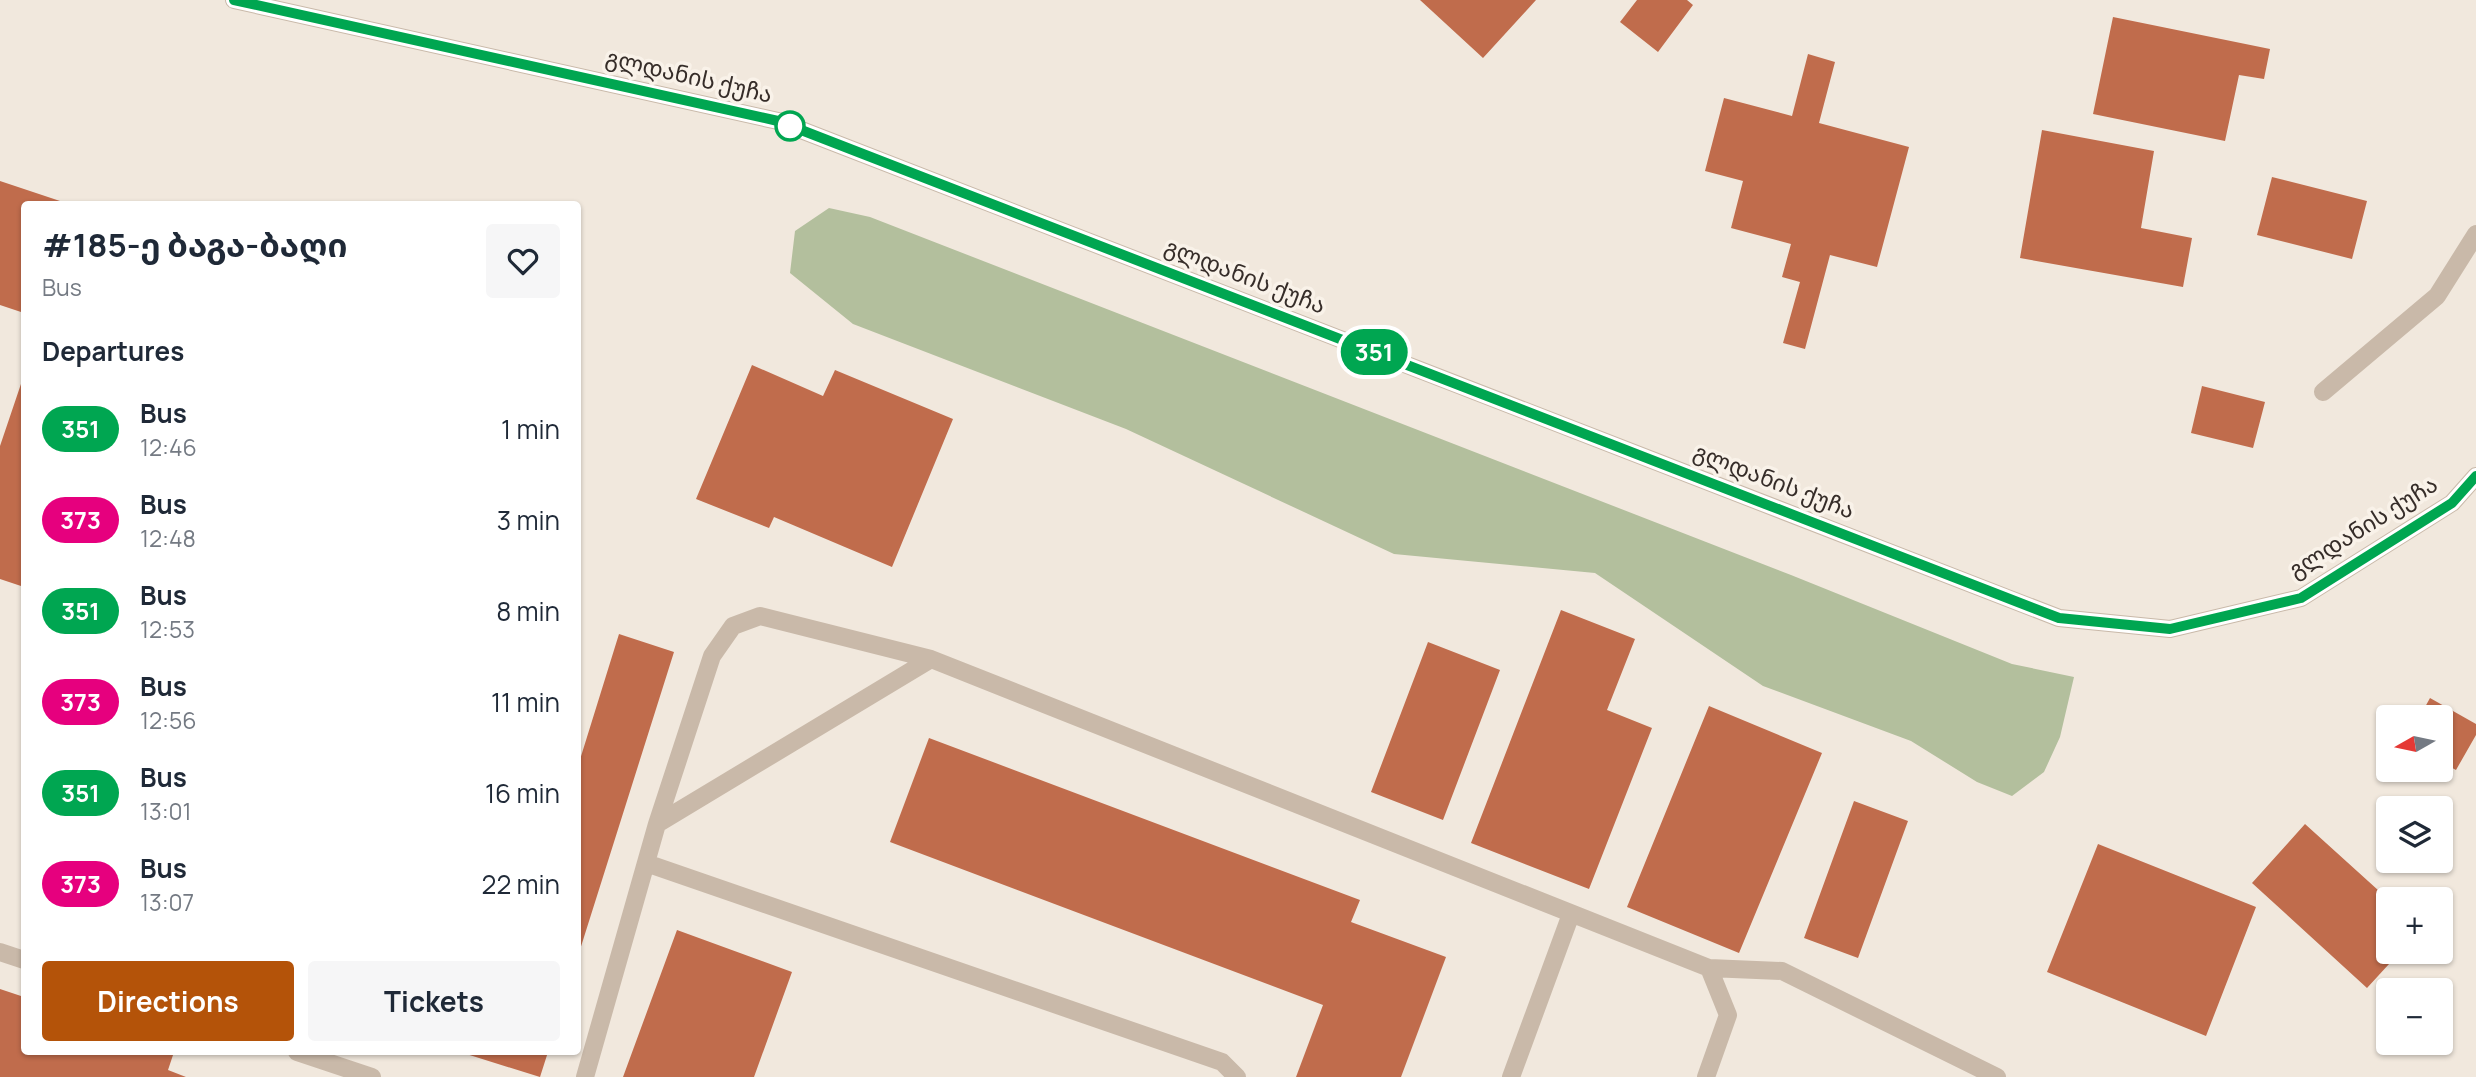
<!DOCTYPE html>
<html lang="en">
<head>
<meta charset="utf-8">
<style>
	:root { --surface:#fff; --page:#f6f6f7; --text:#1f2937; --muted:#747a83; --accent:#b45309 }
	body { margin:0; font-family:Manrope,"Noto Sans Georgian",sans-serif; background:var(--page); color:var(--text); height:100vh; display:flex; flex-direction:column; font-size:26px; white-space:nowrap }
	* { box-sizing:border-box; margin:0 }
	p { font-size:23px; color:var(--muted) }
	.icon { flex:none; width:38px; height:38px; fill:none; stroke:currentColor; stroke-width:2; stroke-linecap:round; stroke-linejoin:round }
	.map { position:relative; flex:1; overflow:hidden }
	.details { position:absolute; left:21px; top:201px; width:560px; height:854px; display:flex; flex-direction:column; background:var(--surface); border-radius:7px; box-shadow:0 2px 5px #0004 }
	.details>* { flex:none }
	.badge { padding:0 14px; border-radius:23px; font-size:24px; line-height:46px }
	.needle { width:46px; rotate:261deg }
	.controls { position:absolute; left:2376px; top:705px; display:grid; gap:14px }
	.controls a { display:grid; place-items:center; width:77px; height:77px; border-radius:7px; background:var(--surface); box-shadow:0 2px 5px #0004; font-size:35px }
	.map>.badge { position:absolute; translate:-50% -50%; box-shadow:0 0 0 4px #fff }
	h2 { padding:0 21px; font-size:26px; line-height:63px }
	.round { display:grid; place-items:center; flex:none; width:74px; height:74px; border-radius:7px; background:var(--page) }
	.overview { display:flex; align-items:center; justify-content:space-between; height:119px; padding:0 21px }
	h1 { font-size:33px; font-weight:700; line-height:52px }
	.cta { display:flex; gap:14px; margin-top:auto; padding:14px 21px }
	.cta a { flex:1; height:80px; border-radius:7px; background:var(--accent); color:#fff; font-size:28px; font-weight:700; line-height:80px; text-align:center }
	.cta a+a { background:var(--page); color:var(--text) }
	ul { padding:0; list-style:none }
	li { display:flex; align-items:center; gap:21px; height:91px; padding:0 21px }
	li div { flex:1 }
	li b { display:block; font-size:26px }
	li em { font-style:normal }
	li .badge { min-width:77px; font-weight:700; text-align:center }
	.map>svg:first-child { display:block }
</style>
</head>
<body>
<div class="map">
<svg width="2476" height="1077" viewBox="0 0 2476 1077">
	<rect width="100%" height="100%" fill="#f1e8dd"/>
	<path fill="#b3bf9d" d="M 829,208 L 870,217 L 1791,575 L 2012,664 L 2074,677 L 2060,737 L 2044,772 L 2012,796 L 1977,782 L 1911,741 L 1763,686 L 1595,573 L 1394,554 L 1126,429 L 853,324 L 790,273 L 795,231 Z"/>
	<path fill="#c06c4c" d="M 1420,0 L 1536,0 L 1483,58 Z
		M 1637,0 L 1687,0 L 1693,5 L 1658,52 L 1620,22 Z
		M 2113,17 L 2270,49 L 2264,79 L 2239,75 L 2225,141 L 2093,114 Z
		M 1808,54 L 1835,62 L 1819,123 L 1909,147 L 1877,267 L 1830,255 L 1805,349 L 1783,343 L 1800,282 L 1782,277 L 1791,244 L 1731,228 L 1743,181 L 1705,171 L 1724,98 L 1792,116 Z
		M 2042,130 L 2154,151 L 2141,228 L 2192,238 L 2183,287 L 2020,258 Z
		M 2272,177 L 2367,201 L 2352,259 L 2257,235 Z
		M 0,181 L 69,204 L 24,205 L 24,313 L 0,305 Z
		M 752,365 L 823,396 L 835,370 L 953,419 L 892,567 L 774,517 L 769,528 L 696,499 Z
		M 24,375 L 24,587 L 0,579 L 0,446 Z
		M 2202,386 L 2265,402 L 2253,448 L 2191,433 Z
		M 1561,610 L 1635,639 L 1607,710 L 1652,728 L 1589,889 L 1471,843 Z
		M 619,634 L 674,652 L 578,956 L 578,766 Z
		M 1428,642 L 1500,670 L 1443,820 L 1371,792 Z
		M 2430,698 L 2476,724 L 2476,735 L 2456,770 L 2441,762 L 2441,718 L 2419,718 Z
		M 1709,706 L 1822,753 L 1739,953 L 1627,907 Z
		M 929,738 L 1360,900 L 1351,922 L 1446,957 L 1401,1077 L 1296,1077 L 1323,1005 L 890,842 Z
		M 1854,801 L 1908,821 L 1858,958 L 1804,938 Z
		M 2305,824 L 2389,900 L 2389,952 L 2400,952 L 2367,988 L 2252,883 Z
		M 2098,844 L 2256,907 L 2206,1036 L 2047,972 Z
		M 677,930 L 792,972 L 754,1077 L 623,1077 Z
		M 0,989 L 24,997 L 24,1052 L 174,1052 L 168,1070 L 186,1077 L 0,1077 Z
		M 460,1052 L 548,1052 L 540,1077 Z"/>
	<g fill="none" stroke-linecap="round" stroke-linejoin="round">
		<path stroke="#c9b9a9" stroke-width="18" d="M 234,0 L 778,121 L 2059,618 L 2170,629 L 2301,598 L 2452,503 L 2476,476
			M 2323,392 L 2437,296 L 2476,234
			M 657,824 L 712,656 L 733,626 L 760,616 L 931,659
			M 646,863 L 1222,1062 L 1237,1077
			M 0,952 L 24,960
			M 1709,968 L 1782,971 L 1997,1077
			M 297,1052 L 372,1077
			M 585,1077 L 657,824 L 931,659 L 1709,968 L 1728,1015 L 1706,1077
			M 1511,1077 L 1571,914"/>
	</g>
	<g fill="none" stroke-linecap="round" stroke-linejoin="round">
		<defs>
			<path id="line" d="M 234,0 L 778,121 L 2059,618 L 2170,629 L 2301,598 L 2452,503 L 2476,476"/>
		</defs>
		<use href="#line" stroke="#fff" stroke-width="16"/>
		<use href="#line" stroke="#00a651" stroke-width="10"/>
	</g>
	<circle fill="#fff" stroke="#00a651" stroke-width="3.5" cx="790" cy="126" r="14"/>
	<g text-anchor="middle" stroke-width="7" stroke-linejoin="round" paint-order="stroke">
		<g font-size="23" fill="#362d29" stroke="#f9f2e9">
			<text transform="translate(689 76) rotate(13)" y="8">გლდანის ქუჩა</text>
			<text transform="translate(1245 276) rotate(21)" y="8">გლდანის ქუჩა</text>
			<text transform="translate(1774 481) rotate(21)" y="8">გლდანის ქუჩა</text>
			<text transform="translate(2363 527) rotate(-32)" y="8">გლდანის ქუჩა</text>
		</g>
	</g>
</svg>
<div class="controls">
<a><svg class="needle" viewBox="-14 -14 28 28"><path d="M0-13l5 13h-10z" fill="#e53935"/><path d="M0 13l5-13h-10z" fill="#747a83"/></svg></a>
<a><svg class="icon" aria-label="layers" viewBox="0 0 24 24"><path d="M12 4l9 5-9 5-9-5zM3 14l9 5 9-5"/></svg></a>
<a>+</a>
<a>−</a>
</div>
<b class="badge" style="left:1374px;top:352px;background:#00a651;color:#fff">351</b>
<section class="details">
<div class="overview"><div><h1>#185-ე ბაგა-ბაღი</h1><p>Bus</p></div><a class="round"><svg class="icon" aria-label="heart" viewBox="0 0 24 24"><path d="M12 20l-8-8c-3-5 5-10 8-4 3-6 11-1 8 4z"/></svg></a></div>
<h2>Departures</h2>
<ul>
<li><span class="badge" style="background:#00a651;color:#fff">351</span><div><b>Bus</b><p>12:46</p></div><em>1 min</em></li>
<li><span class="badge" style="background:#e6007e;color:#fff">373</span><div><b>Bus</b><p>12:48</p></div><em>3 min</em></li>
<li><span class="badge" style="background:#00a651;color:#fff">351</span><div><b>Bus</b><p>12:53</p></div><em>8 min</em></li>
<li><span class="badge" style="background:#e6007e;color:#fff">373</span><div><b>Bus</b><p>12:56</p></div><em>11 min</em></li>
<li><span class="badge" style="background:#00a651;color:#fff">351</span><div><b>Bus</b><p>13:01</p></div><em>16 min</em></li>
<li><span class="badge" style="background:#e6007e;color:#fff">373</span><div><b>Bus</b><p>13:07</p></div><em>22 min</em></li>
</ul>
<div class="cta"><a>Directions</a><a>Tickets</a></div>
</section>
</div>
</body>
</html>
